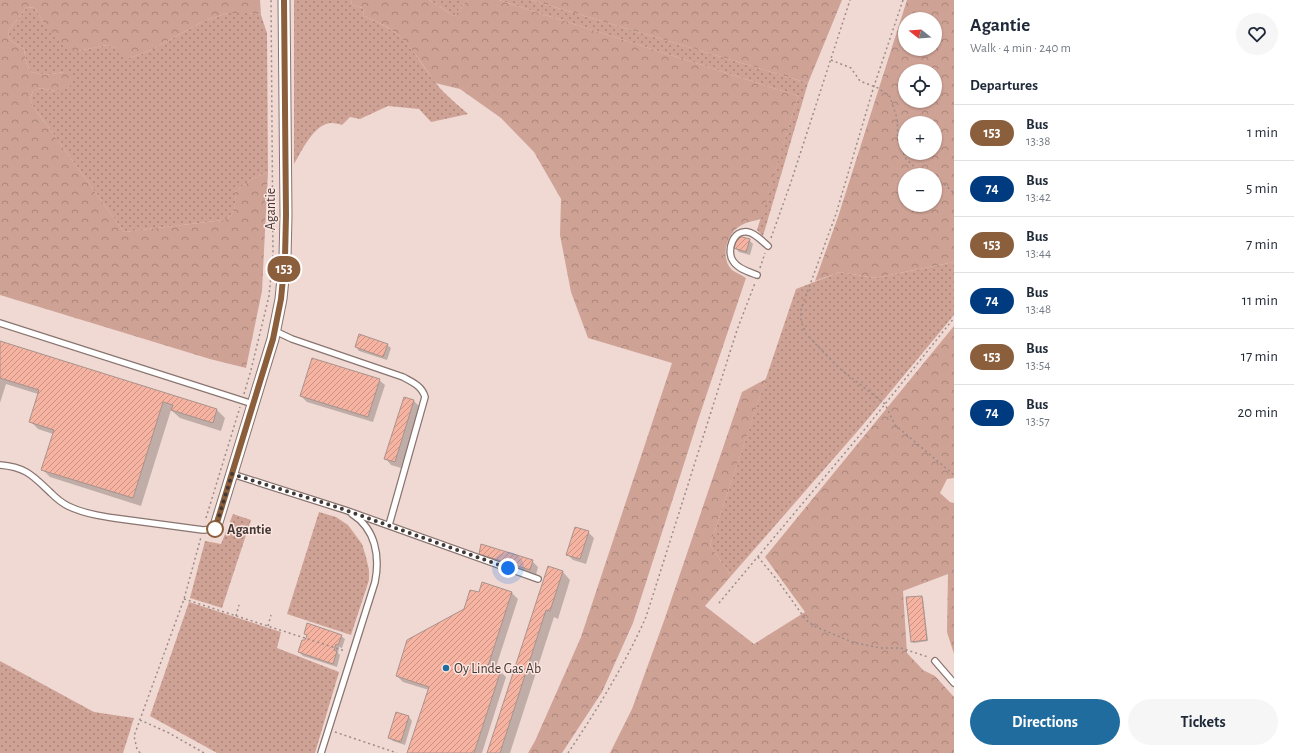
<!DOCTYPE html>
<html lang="en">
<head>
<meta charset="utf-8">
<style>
	:root { --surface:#fff; --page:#f6f6f7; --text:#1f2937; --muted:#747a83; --line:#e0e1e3; --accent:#216c9f }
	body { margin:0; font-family:"Alegreya Sans",sans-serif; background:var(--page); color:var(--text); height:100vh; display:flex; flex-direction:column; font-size:15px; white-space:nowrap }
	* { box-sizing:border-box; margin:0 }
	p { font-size:13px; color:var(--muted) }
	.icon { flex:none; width:22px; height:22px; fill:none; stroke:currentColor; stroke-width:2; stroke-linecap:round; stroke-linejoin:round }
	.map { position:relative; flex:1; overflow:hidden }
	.side { display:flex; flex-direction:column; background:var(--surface); width:340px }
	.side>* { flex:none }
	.badge { padding:0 8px; border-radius:13px; font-size:14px; line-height:26px }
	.needle { width:26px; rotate:287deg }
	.buttons { position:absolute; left:898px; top:12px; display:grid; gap:8px }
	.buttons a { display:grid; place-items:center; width:44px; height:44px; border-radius:50%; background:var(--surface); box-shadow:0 1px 3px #0004; font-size:20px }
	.you { position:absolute; width:20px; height:20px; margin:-10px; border:3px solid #fff; border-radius:50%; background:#1a73e8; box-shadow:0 0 0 6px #1a73e833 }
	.map>.badge { position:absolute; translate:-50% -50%; box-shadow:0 0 0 2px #fff }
	h2 { padding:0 16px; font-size:15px; line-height:36px }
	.round { display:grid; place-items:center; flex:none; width:42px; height:42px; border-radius:21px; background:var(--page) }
	.head { display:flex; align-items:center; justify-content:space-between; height:68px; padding:0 16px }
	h1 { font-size:19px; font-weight:600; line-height:30px }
	.primary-button { display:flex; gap:8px; margin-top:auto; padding:8px 16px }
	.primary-button a { flex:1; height:46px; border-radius:24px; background:var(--accent); color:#fff; font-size:16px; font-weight:600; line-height:46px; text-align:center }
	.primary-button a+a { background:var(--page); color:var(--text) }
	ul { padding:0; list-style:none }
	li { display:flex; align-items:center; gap:12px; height:56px; padding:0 16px; border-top:1px solid var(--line) }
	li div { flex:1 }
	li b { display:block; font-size:15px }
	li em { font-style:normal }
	li .badge { min-width:44px; font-weight:700; text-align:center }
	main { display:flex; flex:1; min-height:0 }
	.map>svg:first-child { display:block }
</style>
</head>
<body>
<main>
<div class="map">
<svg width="954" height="753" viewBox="0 0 954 753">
	<defs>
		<pattern id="grass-dots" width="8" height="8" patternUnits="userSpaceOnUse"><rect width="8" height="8" fill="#cfa296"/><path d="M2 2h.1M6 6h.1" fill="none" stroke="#aa857b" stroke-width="1.8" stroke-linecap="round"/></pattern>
		<pattern id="forest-crowns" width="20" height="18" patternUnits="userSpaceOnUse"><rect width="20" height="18" fill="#cfa296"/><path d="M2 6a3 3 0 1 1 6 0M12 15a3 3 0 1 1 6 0" fill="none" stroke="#aa857b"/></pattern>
		<pattern id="building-hatch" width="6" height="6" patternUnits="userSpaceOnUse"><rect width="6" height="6" fill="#f6b3a1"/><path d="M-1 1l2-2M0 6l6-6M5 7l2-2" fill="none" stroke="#c99384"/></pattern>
	</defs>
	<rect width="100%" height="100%" fill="#f0d9d3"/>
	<path fill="url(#grass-dots)" d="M 294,0 L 351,0 L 352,5 L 363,8 L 364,16 C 377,22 389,27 399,36 C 414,49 423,67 435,82 C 444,94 457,104 468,114 L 431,122 L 419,109 L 388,106 L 360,119 L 350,117 L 342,125 C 339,124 335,123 332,123 C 314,123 302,151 294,164 Z
		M 429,0 L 467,0 L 454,16 Z
		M 499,0 L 531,0 L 808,83 L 763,236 L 757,230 L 798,96 Z
		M 27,7 L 35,8 L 43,22 L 78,51 L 107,45 L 117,48 L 130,58 L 151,50 L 204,21 L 228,13 L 249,13 L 261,15 L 267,33 L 268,172 L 252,179 L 235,192 C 235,205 237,214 224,220 L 124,232 L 33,106 L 30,99 L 33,91 L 40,88 L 55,91 L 64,72 L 45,75 L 31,72 L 26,62 L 24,49 L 10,40 L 8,31 Z
		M 954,262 L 954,315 L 862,426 L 731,576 L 710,545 L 796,289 L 840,272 L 875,278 Z
		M 319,512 L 336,517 L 348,525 L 362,544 L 366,557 L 369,570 L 369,580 L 351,635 L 287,614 Z
		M 233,514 L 251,520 L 222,608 L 190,598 L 205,541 L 221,544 Z
		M 189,602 L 281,632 L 277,648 L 339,672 L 315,753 L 217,753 L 150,716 Z
		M 0,661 L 94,712 L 134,718 L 123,753 L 0,753 Z"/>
	<path fill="url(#forest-crowns)" fill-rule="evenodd" d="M 0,0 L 260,0 L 261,15 L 249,13 L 228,13 L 204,21 L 151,50 L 130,58 L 121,55 L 117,48 L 107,45 L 78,51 L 65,48 L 43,22 L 35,8 L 27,7 L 8,31 L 10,40 L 24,49 L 26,62 L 31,72 L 45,75 L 64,72 L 72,75 L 73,81 L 69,88 L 55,91 L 40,88 L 33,91 L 30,99 L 33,106 L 124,232 L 224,220 C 237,214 235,205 235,192 L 252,179 L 268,172 L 262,291 L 246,368 L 210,359 L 0,295 Z
		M 351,0 L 429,0 L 454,16 L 467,0 L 499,0 L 798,96 L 761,219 C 754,221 746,222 740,226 C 726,234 720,258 732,270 C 736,273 742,275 746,278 L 699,417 L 633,623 L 602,692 L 562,753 L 528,753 L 535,741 L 581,637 L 672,363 L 588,338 L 571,292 L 560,235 L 561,199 L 534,152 L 501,118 L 460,89 L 435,83 C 422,63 408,40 387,27 C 380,23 372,20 364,16 L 363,8 L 352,5 Z
		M 531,0 L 842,0 L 808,83 Z
		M 907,0 L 954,0 L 954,262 L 875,278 L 840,272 L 815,281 L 838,217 ZM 905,19 L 935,19 L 935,49 L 905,49 ZM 905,71 L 935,71 L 935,101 L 905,101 ZM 905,123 L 935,123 L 935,153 L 905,153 ZM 905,175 L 935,175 L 935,205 L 905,205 Z
		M 954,326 L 954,478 L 947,479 L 940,493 L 950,502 L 954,503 L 954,654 L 947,632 L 948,574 L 903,591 L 907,653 L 923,670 L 935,676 L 954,697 L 954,753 L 610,753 L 632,709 L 665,618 L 742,392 L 766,379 L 710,545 L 731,576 L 705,606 L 754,644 L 805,612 L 765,557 Z"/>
	<path fill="#0003" d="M 749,240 L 753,244 L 750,255 L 739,252 L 735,248 Z
		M 0,342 L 217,410 L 225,418 L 221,431 L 180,418 L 171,410 L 141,506 L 50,477 L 42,469 L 53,434 L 38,429 L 30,421 L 38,394 L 6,384 L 0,403 Z
		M 387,345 L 391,348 L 387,360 L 359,351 L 356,347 Z
		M 379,380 L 385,385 L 373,422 L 307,402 L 301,396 Z
		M 405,398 L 414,401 L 420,407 L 401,468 L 391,465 L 386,459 Z
		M 588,532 L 594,538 L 586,564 L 573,560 L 567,554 Z
		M 480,554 L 532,561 L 538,567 L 536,575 L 486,560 Z
		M 548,567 L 563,572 L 570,580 L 558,619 L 554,617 L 510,753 L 489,753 Z
		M 512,593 L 518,599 L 495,670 L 500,671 L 506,677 L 482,753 L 408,753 L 429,690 L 403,682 L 397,676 L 465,610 L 479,594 Z
		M 921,597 L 923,598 L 928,641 L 914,643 L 912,642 Z
		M 305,634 L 341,636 L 345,639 L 342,648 L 339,647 L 338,653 L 340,655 L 337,667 L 303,656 L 299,652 L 307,636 Z
		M 409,717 L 412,721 L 405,745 L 393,741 L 389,738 Z"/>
	<path fill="url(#building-hatch)" stroke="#a8938d" d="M 738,236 L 750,239 L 746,252 L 734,248 Z
		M 359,334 L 388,344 L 383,357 L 355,347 Z
		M 0,341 L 217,409 L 213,423 L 171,410 L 173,405 L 163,402 L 133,498 L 41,470 L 54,430 L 29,422 L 39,390 L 0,378 Z
		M 312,358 L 380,379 L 368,417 L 300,396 Z
		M 404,397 L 414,400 L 395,462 L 384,459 Z
		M 575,527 L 589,531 L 580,559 L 566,555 Z
		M 481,544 L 533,560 L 530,570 L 479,554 Z
		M 548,566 L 563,571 L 550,611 L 546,610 L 500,753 L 487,753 Z
		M 482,582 L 512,592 L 488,666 L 501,670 L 474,753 L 407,753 L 429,687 L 396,676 L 407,640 L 464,609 L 470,590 L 479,592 Z
		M 922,596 L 927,640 L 911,642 L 906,597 Z
		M 307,623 L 342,635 L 338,645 L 336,644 L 334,650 L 337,651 L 333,664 L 298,652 L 302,640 L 305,640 L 307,635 L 304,634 Z
		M 396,712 L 409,716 L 401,742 L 388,738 Z"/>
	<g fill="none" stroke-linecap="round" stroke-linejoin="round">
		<defs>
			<path id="service" d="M 757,275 C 749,272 738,269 733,261 C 726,251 733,229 748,232 C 755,233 762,241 768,246
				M 0,323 L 253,404
				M 275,331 L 292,339 L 403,377 C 412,382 422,386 425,397 L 389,525
				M 0,465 C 26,467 33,476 51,493 C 56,498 62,503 68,506 C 89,516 114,518 136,521 C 159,524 181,527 203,530 L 215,529
				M 232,474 L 345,510 L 538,579
				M 935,661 L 954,683
				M 321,753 L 375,582 C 380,557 376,529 352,514"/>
			<path id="minor" d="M 215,529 L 273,339 L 281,299 L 285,258 L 286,215 L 284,0"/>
		</defs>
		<use href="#service" stroke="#89746f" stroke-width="8"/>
		<use href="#minor" stroke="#89746f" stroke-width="13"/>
		<path stroke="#9c8b87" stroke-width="1.5" stroke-dasharray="2 3" stroke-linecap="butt" d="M 903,0 L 874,86 L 836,214 L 804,301 L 801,310 L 801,321 L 806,334 L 839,368 L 885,404 L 895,425 L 954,475
			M 831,60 L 851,68 L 860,81 L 878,88 L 890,97 L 897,118 L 898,140 L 906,159 L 919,171 L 926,175
			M 935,180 L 943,183 L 954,193
			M 771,238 L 791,182 L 850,0
			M 760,268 L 765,253
			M 244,394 L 251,370 L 269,296 L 273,254 L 271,0
			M 206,518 L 240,407
			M 758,557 L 778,581 L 806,620 L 814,626 L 852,642 L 880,648 L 901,648 L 928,657
			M 184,599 L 345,651
			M 719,603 L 865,429 L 954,318
			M 236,616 L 239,605
			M 268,626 L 271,615
			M 140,720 L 169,733 L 204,753
			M 335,732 L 397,753
			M 140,753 L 137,749 L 134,736 L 184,599 L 201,537
			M 568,753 C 597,710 625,664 646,617 L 737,330 L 755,283"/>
		<use href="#service" stroke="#fff" stroke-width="5.5"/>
		<use href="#minor" stroke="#fff" stroke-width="11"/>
	</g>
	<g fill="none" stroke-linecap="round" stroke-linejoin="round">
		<defs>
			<path id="line" d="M 215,529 L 273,339 L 281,299 L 285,258 L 286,215 L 284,0"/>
		</defs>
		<use href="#line" stroke="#fff" stroke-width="9"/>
		<use href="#line" stroke="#8b5e3c" stroke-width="6"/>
		<path stroke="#423937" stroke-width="4" stroke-dasharray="0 7.2" d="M 215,529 L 232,474 L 334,506 L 508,568"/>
	</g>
	<circle fill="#fff" stroke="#8b5e3c" stroke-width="2" cx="215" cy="529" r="8"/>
	<circle fill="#216c9f" stroke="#fde6e0" stroke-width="1.5" cx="446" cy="668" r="4"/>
	<g text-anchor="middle" stroke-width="3" stroke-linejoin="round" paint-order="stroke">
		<g font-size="14" fill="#423937" stroke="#fde6e0">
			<text transform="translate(270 209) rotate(-90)" y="5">Agantie</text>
		</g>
		<g font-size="14" font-weight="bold" fill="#423937" stroke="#fde6e0" text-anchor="start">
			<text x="227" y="534">Agantie</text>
		</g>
		<g font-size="14" fill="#423937" stroke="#fde6e0" text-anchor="start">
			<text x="454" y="673">Oy Linde Gas Ab</text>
		</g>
	</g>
</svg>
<div class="buttons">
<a><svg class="needle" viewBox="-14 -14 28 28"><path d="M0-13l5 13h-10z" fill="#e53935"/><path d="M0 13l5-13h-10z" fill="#747a83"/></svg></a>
<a><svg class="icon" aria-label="locate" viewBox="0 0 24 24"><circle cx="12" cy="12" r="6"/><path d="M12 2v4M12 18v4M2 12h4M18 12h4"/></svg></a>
<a>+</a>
<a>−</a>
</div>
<div class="you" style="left:508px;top:568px"></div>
<b class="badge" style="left:284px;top:269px;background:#8b5e3c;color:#fff">153</b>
</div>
<section class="side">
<div class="head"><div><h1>Agantie</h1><p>Walk · 4 min · 240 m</p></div><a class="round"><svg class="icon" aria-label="heart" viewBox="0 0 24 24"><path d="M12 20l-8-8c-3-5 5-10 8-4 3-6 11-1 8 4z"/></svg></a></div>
<h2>Departures</h2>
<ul>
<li><span class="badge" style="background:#8b5e3c;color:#fff">153</span><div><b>Bus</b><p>13:38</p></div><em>1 min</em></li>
<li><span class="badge" style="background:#003b80;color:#fff">74</span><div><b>Bus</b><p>13:42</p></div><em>5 min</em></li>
<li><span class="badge" style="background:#8b5e3c;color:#fff">153</span><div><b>Bus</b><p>13:44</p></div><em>7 min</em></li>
<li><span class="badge" style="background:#003b80;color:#fff">74</span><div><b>Bus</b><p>13:48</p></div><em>11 min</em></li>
<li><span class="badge" style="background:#8b5e3c;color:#fff">153</span><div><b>Bus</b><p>13:54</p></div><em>17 min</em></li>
<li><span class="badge" style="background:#003b80;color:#fff">74</span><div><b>Bus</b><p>13:57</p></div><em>20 min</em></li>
</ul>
<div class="primary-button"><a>Directions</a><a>Tickets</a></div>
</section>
</main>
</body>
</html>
